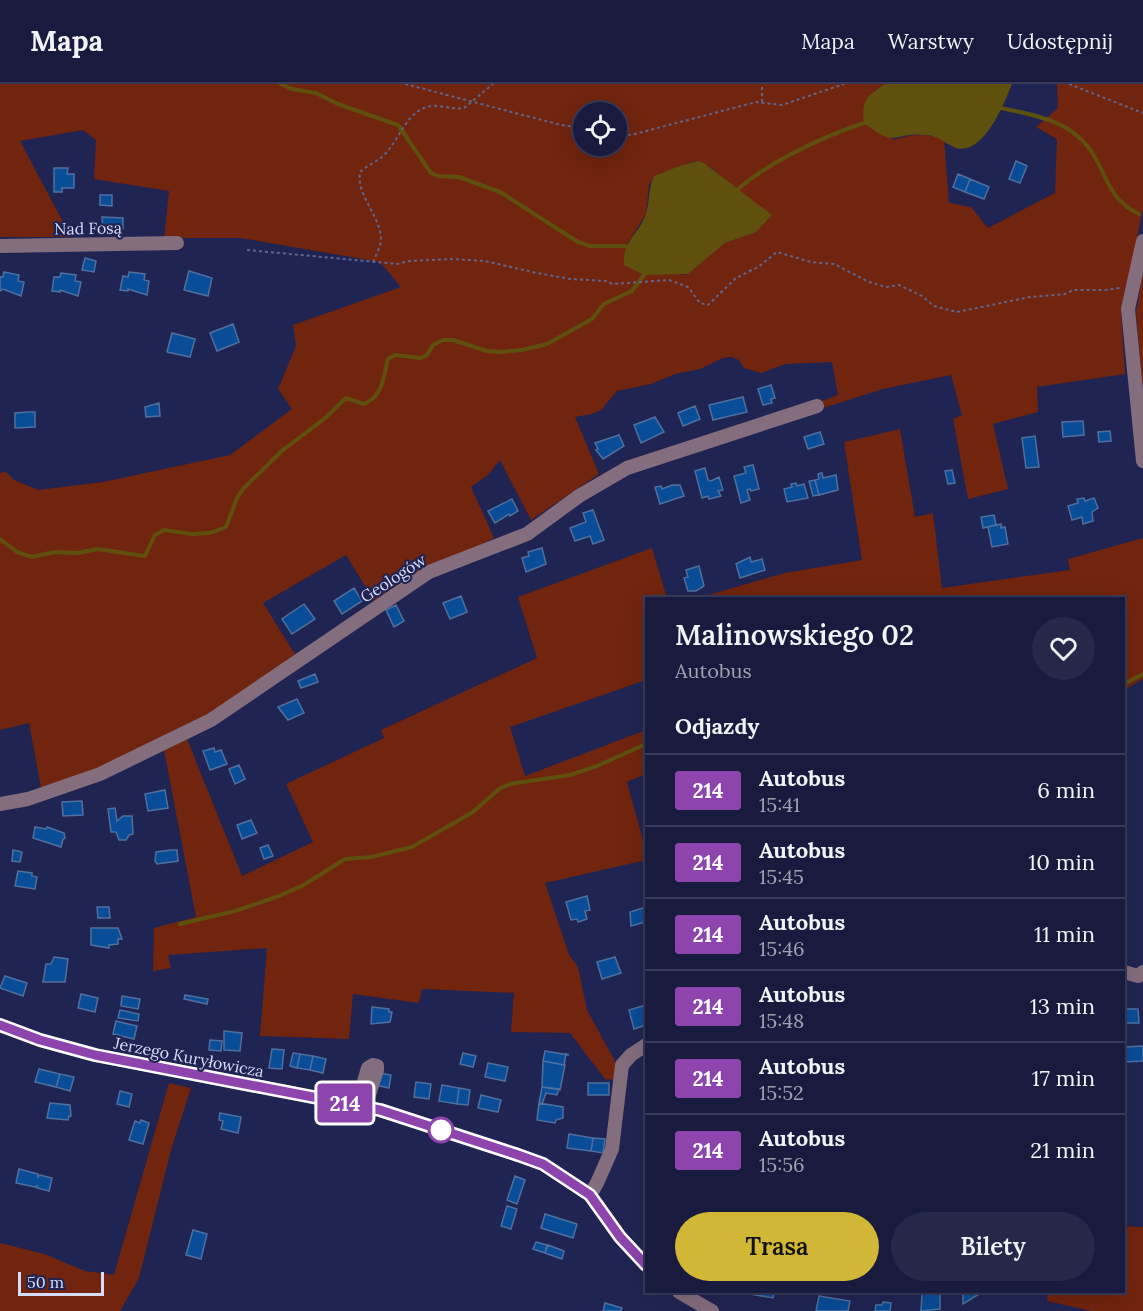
<!DOCTYPE html>
<html lang="pl">
<head>
<meta charset="utf-8">
<style>
	:root { --surface:#181b3e; --page:#252849; --text:#f1f3f6; --muted:#9fa1b0; --line:#363958; --accent:#d2b635 }
	body { margin:0; font-family:Lora,serif; background:var(--page); color:var(--text); height:100vh; display:flex; flex-direction:column; font-size:22px; white-space:nowrap }
	* { box-sizing:border-box; margin:0 }
	p { font-size:20px; color:var(--muted) }
	.icon { flex:none; width:33px; height:33px; fill:none; stroke:currentColor; stroke-width:2; stroke-linecap:round; stroke-linejoin:round }
	.map { position:relative; flex:1; overflow:hidden }
	.drawer { position:absolute; left:645px; top:513px; width:480px; height:696px; display:flex; flex-direction:column; background:var(--surface); border-radius:0px; box-shadow:0 6px 24px #0002,0 0 0 2px var(--line) }
	.drawer>* { flex:none }
	.badge { padding:0 12px; border-radius:4px; font-size:21px; line-height:39px }
	.fabs { position:absolute; left:573px; top:18px; display:grid; gap:12px }
	.fabs a { display:grid; place-items:center; width:54px; height:54px; border-radius:50%; background:var(--surface); box-shadow:0 6px 24px #0002,0 0 0 2px var(--line); font-size:30px }
	.scale { position:absolute; left:18px; bottom:15px; width:86px; box-sizing:border-box; padding-left:6px; border:3px solid #d6dcf9; border-top:0; font-size:16px; line-height:21px; white-space:nowrap; color:#d6dcf9; -webkit-text-stroke:4px #202452; paint-order:stroke }
	.map>.badge { position:absolute; translate:-50% -50%; box-shadow:0 0 0 3px #fff }
	h2 { padding:0 30px; font-size:22px; line-height:54px }
	.round { display:grid; place-items:center; flex:none; width:63px; height:63px; border-radius:32px; background:var(--page) }
	.head { display:flex; align-items:center; justify-content:space-between; height:102px; padding:0 30px }
	h1 { font-size:28px; font-weight:600; line-height:45px }
	.primary-button { display:flex; gap:12px; margin-top:auto; padding:12px 30px }
	.primary-button a { flex:1; height:69px; border-radius:36px; background:var(--accent); color:#111; font-size:24px; font-weight:600; line-height:69px; text-align:center }
	.primary-button a+a { background:var(--page); color:var(--text) }
	ul { padding:0; list-style:none }
	li { display:flex; align-items:center; gap:18px; height:72px; padding:0 30px; border-top:2px solid var(--line) }
	li div { flex:1 }
	li b { display:block; font-size:22px }
	li em { font-style:normal }
	li .badge { min-width:66px; font-weight:700; text-align:center }
	header { display:flex; align-items:center; gap:36px; box-sizing:border-box; height:84px; padding:0 30px; background:var(--surface); border-bottom:2px solid var(--line) }
	header strong { font-size:28px }
	nav { display:flex; gap:33px; margin-inline-start:auto; font-size:21px }
	.map>svg:first-child { display:block }
</style>
</head>
<body>
<header>
<strong>Mapa</strong>
<nav><a>Mapa</a><a>Warstwy</a><a>Udostępnij</a></nav>
</header>
<div class="map">
<svg width="1143" height="1227" viewBox="0 0 1143 1227">
	<rect width="100%" height="100%" fill="#202452"/>
	<path fill="#71240e" fill-rule="evenodd" d="M 0,0 L 885,0 L 874,7 L 893,56 C 912,50 925,49 944,55 L 949,119 L 971,123 L 988,144 L 1055,109 L 1057,55 L 1036,43 L 1058,24 L 1057,0 L 1143,0 L 1143,125 L 1121,230 L 1125,290 L 1037,303 L 1038,328 L 993,340 L 1008,405 L 968,415 L 953,335 L 962,331 L 951,291 L 883,305 L 820,325 L 819,318 L 838,311 L 832,278 L 785,280 L 761,289 L 744,284 L 739,276 L 731,273 L 723,274 L 700,285 L 675,290 L 651,300 L 617,307 C 598,328 606,328 575,333 L 599,390 L 531,436 L 500,376 L 488,391 L 471,403 L 494,454 L 415,493 L 376,520 L 346,471 L 263,519 L 298,575 L 211,633 L 107,682 L 41,704 L 29,639 L 0,646 L 0,389 L 6,388 L 14,396 L 38,406 L 103,398 L 230,371 L 292,325 L 278,305 L 296,262 L 293,241 L 401,203 L 380,178 L 241,154 L 164,154 L 169,107 L 94,95 L 96,56 L 83,46 L 20,57 L 71,153 L 0,153 ZM 584,28 L 616,28 L 616,62 L 584,62 ZM 697,77 C 726,85 742,125 756,148 L 725,159 L 688,190 L 680,191 L 626,162 L 646,130 L 649,101 L 654,92 L 679,82 Z
		M 1143,189 L 1143,306 L 1136,229 Z
		M 900,345 L 915,433 L 933,429 L 942,504 L 1070,486 L 1068,475 L 1143,454 L 1143,595 L 1124,606 L 1124,514 L 698,514 L 785,489 L 862,476 L 844,358 Z
		M 652,464 L 667,514 L 646,514 L 646,596 L 510,643 L 525,692 L 646,646 L 646,690 L 627,698 L 646,767 L 646,776 L 545,799 L 569,871 L 578,883 L 587,926 L 615,977 L 616,996 L 605,995 L 570,949 L 511,948 L 514,909 L 422,905 L 419,919 L 353,910 L 349,955 L 260,952 L 267,864 L 168,871 L 171,884 L 153,887 L 154,844 L 196,833 L 164,666 L 187,655 L 242,792 L 313,758 L 286,700 L 384,654 L 381,646 L 537,574 L 518,513 Z
		M 169,999 L 191,1004 L 171,1066 L 139,1194 L 120,1227 L 0,1227 L 0,1159 L 44,1170 L 85,1187 L 114,1191 Z
		M 1124,1142 L 1143,1143 L 1143,1227 L 1091,1227 L 1047,1217 L 1048,1208 L 1124,1208 Z"/>
	<path fill="#5f510d" d="M 885,0 L 1012,0 C 1004,20 983,72 956,64 C 946,60 939,52 927,51 C 892,47 898,66 864,39 C 861,16 867,12 885,0 Z
		M 698,77 L 704,79 L 772,131 L 756,148 L 725,159 L 688,190 L 644,191 L 624,181 C 622,157 639,150 646,130 C 650,117 648,104 654,92 L 679,82 Z"/>
	<g fill="none" stroke-linecap="round" stroke-linejoin="round">
		<path stroke="#5f510d" stroke-width="4" d="M 281,0 L 292,5 L 316,9 L 338,20 L 398,41 L 431,89 L 438,92 L 459,93 L 500,108 L 578,158 L 590,162 L 626,162
			M 1001,24 C 1035,31 1073,37 1093,70 C 1109,96 1109,115 1139,130
			M 738,105 C 769,78 824,52 864,39
			M 0,455 L 17,468 L 32,473 L 54,468 L 77,469 L 98,465 L 145,472 L 155,451 L 164,446 L 192,450 L 210,449 L 226,443 L 237,414 L 244,404 L 283,366 L 324,335 L 346,314 L 364,320 C 384,311 383,293 388,275 L 395,271 L 421,274 L 427,271 L 433,261 L 443,256 L 453,256 L 487,267 L 501,268 L 522,266 L 547,260 L 592,235 L 604,220 L 632,207 L 644,191
			M 1124,600 L 1143,590
			M 180,840 L 235,827 L 276,813 L 302,802 L 345,775 L 371,773 L 412,763 L 473,728 L 499,705 L 510,700 L 570,691 L 597,682 L 646,660"/>
	</g>
	<path fill="#094c98" stroke="#4f709e" stroke-width="1.5" d="M 1016,77 L 1027,82 L 1020,99 L 1009,95 Z
		M 54,84 L 68,84 L 67,90 L 74,90 L 74,104 L 62,104 L 62,108 L 54,108 Z
		M 958,90 L 970,95 L 965,108 L 953,103 Z
		M 970,95 L 989,103 L 984,115 L 965,108 Z
		M 100,111 L 112,111 L 112,122 L 100,121 Z
		M 102,133 L 123,134 L 123,145 L 103,146 Z
		M 85,174 L 96,177 L 94,188 L 82,186 Z
		M 189,187 L 212,194 L 208,212 L 184,206 Z
		M 4,188 L 19,191 L 18,197 L 24,198 L 21,212 L 3,205 L 0,207 L 0,193 L 3,193 Z
		M 129,188 L 145,190 L 144,196 L 149,197 L 147,211 L 128,205 L 128,207 L 120,206 L 123,192 L 128,193 Z
		M 61,189 L 76,191 L 75,197 L 81,198 L 78,212 L 60,206 L 60,208 L 52,207 L 54,193 L 60,193 Z
		M 233,240 L 239,258 L 217,267 L 210,249 Z
		M 172,249 L 195,255 L 190,273 L 167,268 Z
		M 771,301 L 775,314 L 771,315 L 772,319 L 763,321 L 758,305 Z
		M 743,313 L 747,328 L 713,336 L 709,321 Z
		M 159,319 L 160,332 L 146,333 L 145,323 Z
		M 695,322 L 700,335 L 683,342 L 678,329 Z
		M 28,328 L 35,328 L 35,343 L 15,344 L 15,329 Z
		M 655,333 L 664,348 L 641,359 L 634,341 Z
		M 1083,337 L 1084,351 L 1063,353 L 1062,338 Z
		M 1110,347 L 1111,357 L 1099,358 L 1098,348 Z
		M 820,348 L 824,360 L 808,365 L 804,353 Z
		M 619,351 L 624,362 L 603,375 L 596,366 L 598,365 L 595,359 Z
		M 1035,352 L 1039,383 L 1026,384 L 1022,354 Z
		M 753,381 L 759,405 L 751,407 L 750,405 L 747,406 L 750,416 L 741,419 L 734,392 L 746,389 L 744,383 Z
		M 705,384 L 708,396 L 711,397 L 719,393 L 723,406 L 718,407 L 721,412 L 709,415 L 708,412 L 702,414 L 695,387 Z
		M 952,386 L 955,399 L 948,400 L 945,387 Z
		M 822,389 L 823,394 L 836,391 L 838,406 L 819,411 L 815,396 L 819,395 L 818,390 Z
		M 815,396 L 819,411 L 813,412 L 809,397 Z
		M 796,399 L 797,402 L 804,400 L 808,414 L 787,418 L 784,405 L 792,403 L 791,400 Z
		M 672,401 L 680,401 L 684,412 L 660,420 L 655,403 L 661,402 L 662,405 Z
		M 1084,414 L 1085,417 L 1094,414 L 1098,424 L 1092,428 L 1093,437 L 1083,440 L 1082,433 L 1072,436 L 1068,422 L 1078,419 L 1077,415 Z
		M 512,415 L 518,427 L 510,432 L 509,430 L 495,439 L 488,427 Z
		M 593,426 L 604,456 L 593,460 L 590,452 L 575,457 L 570,444 L 586,438 L 583,429 Z
		M 994,431 L 996,441 L 983,444 L 981,433 Z
		M 1001,440 L 1001,444 L 1005,443 L 1008,460 L 992,463 L 988,443 Z
		M 542,464 L 546,480 L 526,488 L 522,474 L 529,472 L 528,468 Z
		M 750,473 L 751,478 L 762,475 L 765,486 L 740,494 L 736,480 Z
		M 699,482 L 704,502 L 696,507 L 688,507 L 684,494 L 688,493 L 686,486 Z
		M 354,504 L 362,517 L 342,530 L 334,517 Z
		M 461,512 L 467,528 L 450,535 L 443,519 Z
		M 304,520 L 315,535 L 292,550 L 282,535 Z
		M 396,521 L 404,537 L 394,543 L 386,526 Z
		M 315,590 L 318,598 L 301,604 L 298,597 Z
		M 297,615 L 304,629 L 288,636 L 278,623 Z
		M 214,664 L 215,668 L 221,666 L 227,680 L 210,686 L 203,667 Z
		M 239,681 L 245,695 L 235,700 L 229,685 Z
		M 165,706 L 168,724 L 148,727 L 145,710 Z
		M 82,717 L 83,731 L 63,732 L 62,718 Z
		M 115,724 L 117,737 L 123,732 L 132,732 L 133,750 L 129,751 L 126,756 L 119,756 L 116,748 L 111,748 L 108,725 Z
		M 251,736 L 257,749 L 242,755 L 237,741 Z
		M 35,743 L 46,745 L 47,743 L 64,749 L 65,754 L 63,755 L 61,763 L 33,754 Z
		M 268,761 L 273,772 L 264,775 L 260,764 Z
		M 13,766 L 22,768 L 20,778 L 12,777 Z
		M 171,766 L 177,766 L 178,777 L 157,780 L 155,777 L 156,768 Z
		M 18,787 L 32,789 L 32,792 L 37,793 L 35,805 L 15,802 Z
		M 587,812 L 590,826 L 585,827 L 587,835 L 578,838 L 577,835 L 571,836 L 566,818 Z
		M 97,823 L 109,823 L 110,834 L 98,834 Z
		M 646,823 L 646,838 L 631,842 L 630,828 Z
		M 91,844 L 118,844 L 122,855 L 118,855 L 118,860 L 109,861 L 109,864 L 91,861 Z
		M 54,873 L 68,875 L 65,898 L 43,898 L 46,880 L 51,880 Z
		M 615,873 L 621,889 L 602,895 L 597,878 Z
		M 5,892 L 27,899 L 23,912 L 0,904 Z
		M 81,910 L 98,914 L 95,928 L 78,924 Z
		M 185,911 L 208,915 L 207,920 L 184,915 Z
		M 122,912 L 140,915 L 138,925 L 121,922 Z
		M 646,921 L 646,941 L 634,945 L 629,926 Z
		M 372,923 L 389,925 L 389,928 L 392,928 L 390,938 L 371,940 Z
		M 1124,925 L 1138,925 L 1139,939 L 1124,939 Z
		M 120,926 L 139,930 L 138,937 L 118,934 Z
		M 116,937 L 137,942 L 134,955 L 113,950 Z
		M 224,947 L 242,949 L 240,967 L 224,966 Z
		M 210,956 L 222,957 L 221,967 L 209,966 Z
		M 1143,962 L 1143,977 L 1124,978 L 1124,963 Z
		M 272,965 L 284,966 L 282,985 L 269,984 Z
		M 545,967 L 569,971 L 566,970 L 564,981 L 543,977 Z
		M 293,969 L 300,970 L 297,984 L 290,982 Z
		M 463,969 L 476,972 L 473,983 L 460,980 Z
		M 300,970 L 313,972 L 310,986 L 297,984 Z
		M 313,972 L 326,975 L 323,989 L 310,986 Z
		M 543,977 L 565,981 L 560,1006 L 542,1003 Z
		M 488,979 L 508,983 L 505,997 L 485,993 Z
		M 39,985 L 60,990 L 56,1003 L 35,998 Z
		M 374,988 L 391,991 L 389,1004 L 371,1000 Z
		M 60,990 L 74,993 L 70,1007 L 56,1003 Z
		M 416,998 L 431,1000 L 429,1015 L 414,1013 Z
		M 588,999 L 609,999 L 609,1011 L 588,1011 Z
		M 442,1001 L 459,1004 L 457,1020 L 439,1017 Z
		M 542,1003 L 559,1005 L 557,1011 L 546,1009 L 542,1020 L 539,1019 Z
		M 459,1004 L 470,1006 L 468,1021 L 457,1020 Z
		M 120,1007 L 132,1010 L 129,1023 L 117,1020 Z
		M 481,1011 L 501,1016 L 498,1028 L 478,1024 Z
		M 50,1019 L 70,1021 L 71,1032 L 69,1032 L 68,1036 L 47,1034 Z
		M 539,1019 L 563,1023 L 563,1034 L 556,1036 L 555,1039 L 537,1036 Z
		M 220,1029 L 241,1033 L 238,1049 L 221,1045 L 223,1037 L 219,1036 Z
		M 141,1036 L 149,1039 L 143,1060 L 129,1056 L 135,1037 L 140,1039 Z
		M 569,1050 L 593,1054 L 591,1067 L 567,1064 Z
		M 593,1054 L 605,1055 L 603,1069 L 591,1067 Z
		M 19,1085 L 38,1090 L 38,1093 L 40,1091 L 52,1094 L 49,1107 L 37,1104 L 37,1102 L 35,1103 L 16,1099 Z
		M 515,1092 L 525,1096 L 517,1120 L 507,1116 Z
		M 507,1122 L 517,1125 L 511,1145 L 501,1142 Z
		M 545,1130 L 577,1140 L 573,1154 L 541,1144 Z
		M 193,1146 L 207,1150 L 201,1175 L 186,1171 Z
		M 536,1158 L 547,1161 L 545,1169 L 533,1165 Z
		M 548,1161 L 564,1167 L 562,1175 L 545,1169 Z
		M 751,1208 L 774,1208 L 773,1214 L 751,1210 Z
		M 963,1208 L 984,1208 L 984,1210 L 979,1210 L 963,1220 Z
		M 922,1209 L 940,1210 L 940,1225 L 921,1227 Z
		M 819,1212 L 850,1217 L 848,1227 L 816,1227 Z
		M 883,1218 L 891,1219 L 890,1227 L 875,1227 L 876,1221 L 882,1221 Z
		M 605,1219 L 622,1224 L 621,1227 L 603,1227 Z"/>
	<g fill="none" stroke-linecap="round" stroke-linejoin="round">
		<path stroke="#60658d" stroke-width="2" stroke-dasharray="3 3" stroke-linecap="butt" d="M 405,0 L 561,41 L 584,44
			M 1069,0 L 1143,29
			M 762,18 L 762,0
			M 616,49 L 631,51 L 756,18 L 782,21 L 844,0
			M 247,166 L 398,180 L 409,177 L 453,175 L 485,177 L 537,189 L 570,195 L 607,197 L 612,200 L 669,196 L 688,203 L 700,219 L 708,221 L 736,194 L 758,183 L 777,168 L 811,178 L 834,180 L 869,198 L 886,203 L 899,201 L 922,212 L 934,222 L 957,228 L 1030,213 L 1065,210 L 1074,206 L 1105,206 L 1120,204
			M 373,178 C 376,171 381,162 381,155 C 380,131 356,111 360,88 C 367,82 376,78 383,72 C 400,56 406,26 431,22 C 442,21 453,26 464,24 L 493,0"/>
		<path stroke="#846d7d" stroke-width="14" d="M 1143,157 L 1128,225 L 1143,377
			M 0,162 L 177,159
			M 0,720 L 28,715 L 100,690 L 211,636 L 429,488 L 527,450 L 579,412 L 627,384 L 817,322
			M 1124,888 L 1138,892 L 1143,888
			M 0,941 L 40,956 L 95,971 L 380,1026 L 518,1071 L 543,1080 L 590,1111 L 620,1153 L 646,1181
			M 365,1023 L 377,986 L 377,982 L 373,981 L 368,984 L 363,1001 L 369,1011
			M 590,1111 L 597,1099 L 612,1065 L 622,981 L 631,971 L 646,961
			M 679,1208 L 712,1227"/>
	</g>
	<g fill="none" stroke-linecap="round" stroke-linejoin="round">
		<defs>
			<path id="line" d="M 0,941 L 40,956 L 95,971 L 380,1026 L 518,1071 L 543,1080 L 590,1111 L 620,1153 L 646,1181"/>
		</defs>
		<use href="#line" stroke="#fff" stroke-width="14"/>
		<use href="#line" stroke="#8e44ad" stroke-width="9"/>
	</g>
	<circle fill="#fff" stroke="#8e44ad" stroke-width="3" cx="441" cy="1046" r="12"/>
	<g text-anchor="middle" stroke-width="4.5" stroke-linejoin="round" paint-order="stroke">
		<g font-size="16" fill="#d6dcf9" stroke="#202452">
			<text transform="translate(88 144) rotate(-1)" y="6">Nad Fosą</text>
			<text transform="translate(393 494) rotate(-33)" y="6">Geologów</text>
			<text transform="translate(189 973) rotate(11)" y="6">Jerzego Kuryłowicza</text>
		</g>
	</g>
</svg>
<div class="fabs">
<a><svg class="icon" aria-label="locate" viewBox="0 0 24 24"><circle cx="12" cy="12" r="6"/><path d="M12 2v4M12 18v4M2 12h4M18 12h4"/></svg></a>
</div>
<div class="scale">50 m</div>
<b class="badge" style="left:345px;top:1019px;background:#8e44ad;color:#fff">214</b>
<section class="drawer">
<div class="head"><div><h1>Malinowskiego 02</h1><p>Autobus</p></div><a class="round"><svg class="icon" aria-label="heart" viewBox="0 0 24 24"><path d="M12 20l-8-8c-3-5 5-10 8-4 3-6 11-1 8 4z"/></svg></a></div>
<h2>Odjazdy</h2>
<ul>
<li><span class="badge" style="background:#8e44ad;color:#fff">214</span><div><b>Autobus</b><p>15:41</p></div><em>6 min</em></li>
<li><span class="badge" style="background:#8e44ad;color:#fff">214</span><div><b>Autobus</b><p>15:45</p></div><em>10 min</em></li>
<li><span class="badge" style="background:#8e44ad;color:#fff">214</span><div><b>Autobus</b><p>15:46</p></div><em>11 min</em></li>
<li><span class="badge" style="background:#8e44ad;color:#fff">214</span><div><b>Autobus</b><p>15:48</p></div><em>13 min</em></li>
<li><span class="badge" style="background:#8e44ad;color:#fff">214</span><div><b>Autobus</b><p>15:52</p></div><em>17 min</em></li>
<li><span class="badge" style="background:#8e44ad;color:#fff">214</span><div><b>Autobus</b><p>15:56</p></div><em>21 min</em></li>
</ul>
<div class="primary-button"><a>Trasa</a><a>Bilety</a></div>
</section>
</div>
</body>
</html>
